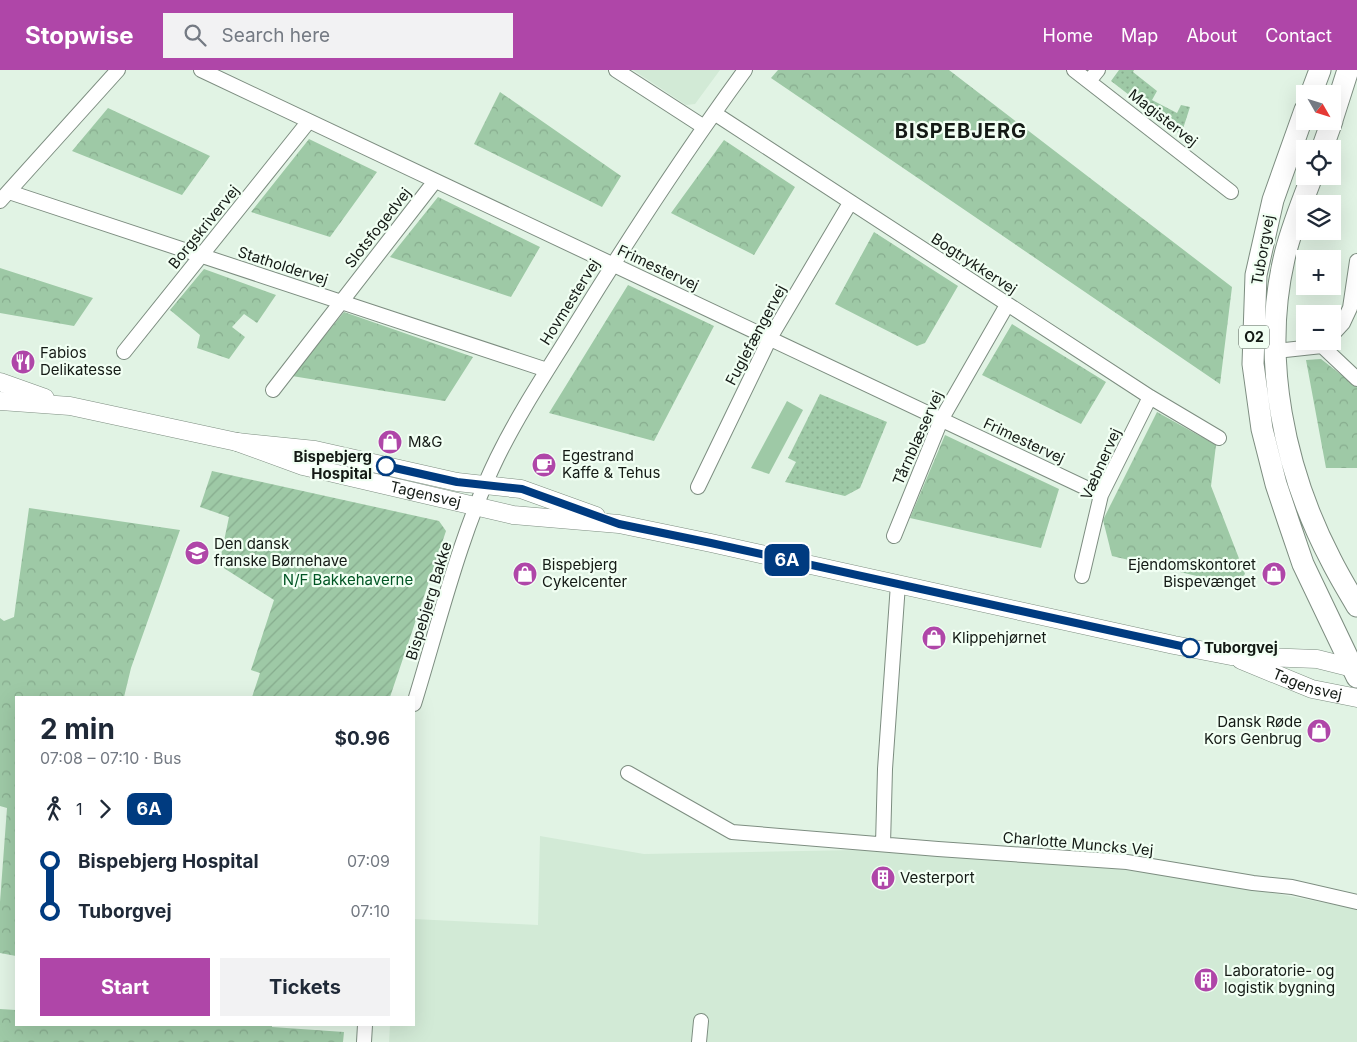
<!DOCTYPE html>
<html lang="en">
<head>
<meta charset="utf-8">
<style>
	:root { --surface:#fff; --page:#f2f2f3; --text:#1f2937; --muted:#747a83; --accent:#af46a8 }
	body { margin:0; font-family:Inter,sans-serif; background:var(--page); color:var(--text); height:100vh; display:flex; flex-direction:column; font-size:19px; white-space:nowrap }
	* { box-sizing:border-box; margin:0 }
	p { font-size:16px; color:var(--muted) }
	.icon { flex:none; width:28px; height:28px; fill:none; stroke:currentColor; stroke-width:2; stroke-linecap:round; stroke-linejoin:round }
	.map { position:relative; flex:1; overflow:hidden }
	.details { position:absolute; left:15px; top:626px; width:400px; height:330px; display:flex; flex-direction:column; background:var(--surface); border-radius:0px; box-shadow:0 5px 20px #0002 }
	.details>* { flex:none }
	.badge { padding:0 10px; border-radius:8px; font-size:18px; line-height:32px }
	.needle { width:32px; rotate:129deg }
	.controls { position:absolute; left:1296px; top:15px; display:grid; gap:10px }
	.controls a { display:grid; place-items:center; width:45px; height:45px; border-radius:0px; background:var(--surface); box-shadow:0 5px 20px #0002; font-size:25px }
	.map>.badge { position:absolute; translate:-50% -50%; box-shadow:0 0 0 2px #fff }
	.legs { display:flex; align-items:center; gap:8px; height:55px; padding:0 25px; font-size:16px }
	.legs p { margin-inline-start:auto }
	.headline { display:flex; align-items:center; justify-content:space-between; height:85px; padding:0 25px }
	h1 { font-size:28px; font-weight:700; line-height:38px }
	.button { display:flex; gap:10px; margin-top:auto; padding:10px 25px }
	.button a { flex:1; height:58px; border-radius:0px; background:var(--accent); color:#fff; font-size:20px; font-weight:700; line-height:58px; text-align:center }
	.button a+a { background:var(--page); color:var(--text) }
	ul { padding:0 25px; list-style:none }
	li { display:flex; align-items:center; gap:18px; height:50px; font-size:19px }
	li i { display:grid; place-items:center; width:8px; height:100%; margin:0 6px; background:currentColor }
	li i::after { content:''; width:12px; height:12px; margin:-6px; border:4px solid; border-radius:50%; background:var(--surface) }
	li p { margin-inline-start:auto }
	li:first-child i { background:linear-gradient(#0000 50%,currentColor 0) }
	li:last-child i { background:linear-gradient(currentColor 50%,#0000 0) }
	header { display:flex; align-items:center; gap:30px; box-sizing:border-box; height:70px; padding:0 25px; background:var(--accent); color:#fff }
	header strong { font-size:24px }
	nav { display:flex; gap:28px; margin-inline-start:auto; font-size:18px }
	.search { width:350px; height:45px; background:var(--page); display:flex; align-items:center; gap:12px; box-sizing:border-box; padding:0 18px; border-radius:0px; color:var(--muted); font-size:19px }
	.map>svg:first-child { display:block }
</style>
</head>
<body>
<header>
<strong>Stopwise</strong>
<div class="search"><svg class="icon" aria-label="search" viewBox="0 0 24 24"><circle cx="10" cy="10" r="6"/><path d="M15 15l6 6"/></svg>Search here</div>
<nav><a>Home</a><a>Map</a><a>About</a><a>Contact</a></nav>
</header>
<div class="map">
<svg width="1357" height="972" viewBox="0 0 1357 972">
	<defs>
		<pattern id="grass-dots" width="8" height="8" patternUnits="userSpaceOnUse" patternTransform="scale(1.25)"><rect width="8" height="8" fill="#9ec9a6"/><path d="M2 2h.1M6 6h.1" fill="none" stroke="#87ac8e" stroke-width="1.8" stroke-linecap="round"/></pattern>
		<pattern id="forest-crowns" width="20" height="18" patternUnits="userSpaceOnUse" patternTransform="scale(1.25)"><rect width="20" height="18" fill="#9ec9a6"/><path d="M2 6a3 3 0 1 1 6 0M12 15a3 3 0 1 1 6 0" fill="none" stroke="#87ac8e"/></pattern>
		<pattern id="garden-furrows" width="10" height="10" patternUnits="userSpaceOnUse" patternTransform="scale(1.25)"><rect width="10" height="10" fill="#9ec9a6"/><path d="M-1 1l2-2M0 10L10 0M9 11l2-2" fill="none" stroke="#87ac8e"/></pattern>
	</defs>
	<rect width="100%" height="100%" fill="#e1f3e4"/>
	<path fill="#d2ead6" d="M 633,0 L 720,0 L 695,34 L 686,35 Z
		M 540,766 L 644,784 L 857,780 L 1117,799 L 1204,810 L 1357,839 L 1357,972 L 389,972 L 390,955 L 414,955 L 414,849 L 538,855 Z"/>
	<path fill="url(#grass-dots)" d="M 1119,0 L 1134,0 L 1133,2 L 1157,21 L 1152,30 L 1177,43 L 1181,35 L 1190,37 L 1181,65 L 1111,11 Z
		M 820,324 L 887,352 L 860,418 L 845,426 L 785,412 L 796,392 L 788,388 Z"/>
	<path fill="url(#forest-crowns)" d="M 778,0 L 949,0 L 1232,217 L 1220,314 L 771,8 Z
		M 500,22 L 621,106 L 602,137 L 474,74 Z
		M 108,38 L 210,86 L 182,125 L 72,81 Z
		M 309,69 L 377,102 L 330,167 L 251,142 Z
		M 724,70 L 795,117 L 754,185 L 671,143 Z
		M 438,127 L 540,177 L 511,227 L 390,187 Z
		M 874,162 L 958,216 L 925,273 L 917,276 L 835,234 Z
		M 0,198 L 93,228 L 74,256 L 0,243 Z
		M 204,199 L 276,225 L 257,253 L 244,244 L 232,257 L 245,267 L 229,289 L 197,278 L 200,265 L 170,240 Z
		M 628,215 L 714,256 L 654,371 L 549,343 Z
		M 344,242 L 473,287 L 445,331 L 292,306 Z
		M 1012,254 L 1106,312 L 1081,354 L 982,305 Z
		M 1321,289 L 1357,317 L 1357,398 L 1326,398 L 1306,290 Z
		M 1157,342 L 1216,375 L 1211,416 L 1245,504 L 1235,515 L 1112,486 L 1103,450 Z
		M 945,365 L 1059,419 L 1041,478 L 910,448 Z
		M 29,438 L 180,460 L 131,598 L 124,627 L 16,628 L 16,886 L 0,883 L 0,832 L 7,738 L 0,736 L 0,548 L 4,551 L 14,547 Z
		M 0,939 L 16,940 L 16,955 L 272,955 L 272,957 L 344,962 L 343,972 L 0,972 Z"/>
	<path fill="url(#garden-furrows)" d="M 212,401 L 439,451 L 446,461 L 390,627 L 252,627 L 260,603 L 251,600 L 274,530 L 219,495 L 229,447 L 200,437 Z"/>
	<path fill="#9ec9a6" d="M 787,331 L 803,340 L 769,404 L 751,398 Z"/>
	<g fill="none" stroke-linecap="round" stroke-linejoin="round">
		<defs>
			<path id="minor" d="M 201,0 L 1101,425
				M 616,0 L 704,57
				M 1074,0 L 1231,122
				M 1089,11 L 1098,0
				M 714,43 L 1150,327 L 1219,368
				M 9,122 L 547,300
				M 0,131 L 118,0
				M 1332,265 L 1343,253 L 1350,238 L 1357,191
				M 1322,276 L 1357,309
				M 1276,281 L 1322,276 L 1327,271
				M 124,282 L 309,51
				M 273,320 L 435,111
				M 698,417 L 770,268 L 850,133
				M 894,466 L 941,350 L 1007,235
				M 1082,506 L 1101,425 L 1150,327
				M 414,634 C 439,553 460,464 497,388 C 520,341 549,298 576,254 C 629,168 685,82 745,0
				M 628,703 L 732,762 L 938,779 L 1127,792 L 1253,813 L 1292,817 L 1357,832
				M 883,774 L 885,699 L 898,514
				M 364,972 L 365,955
				M 699,972 L 701,951"/>
			<g id="tertiary">
				<path d="M 0,312 L 45,328"/>
				<path d="M 0,331 L 70,336 L 237,372 L 315,380 L 457,412 L 521,419 L 596,446"/>
				<path id="s1" d="M 237,372 L 303,396 L 513,445 L 619,454 L 711,473 L 1174,575 L 1231,586 L 1317,589 L 1357,599"/>
				<path id="s2" d="M 1241,590 L 1312,619 L 1357,628"/>
			</g>
			<path id="primary" d="M 1311,24 L 1320,0
				M 1305,40 L 1273,130 L 1256,205 L 1253,294 L 1262,359 L 1276,414 L 1289,453 L 1303,494 L 1357,607
				M 1332,50 L 1348,0
				M 1322,79 L 1332,51
				M 1312,106 C 1302,133 1290,161 1284,189 C 1261,289 1284,400 1331,490 C 1339,506 1348,521 1357,536"/>
		</defs>
		<use href="#minor" stroke="#7d8d80" stroke-width="16"/>
		<use href="#tertiary" stroke="#7d8d80" stroke-width="19"/>
		<use href="#primary" stroke="#7d8d80" stroke-width="23"/>
		<use href="#minor" stroke="#fff" stroke-width="14"/>
		<use href="#tertiary" stroke="#fff" stroke-width="18"/>
		<use href="#primary" stroke="#fff" stroke-width="21"/>
	</g>
	<g fill="none" stroke-linecap="round" stroke-linejoin="round">
		<defs>
			<path id="line-1" d="M 386,396 L 457,412 L 522,419 L 619,454 L 711,473 L 1190,578"/>
		</defs>
		<use href="#line-1" stroke="#fff" stroke-width="11"/>
		<use href="#line-1" stroke="#003b80" stroke-width="8"/>
	</g>
	<defs>
		<symbol id="restaurant-disc" viewBox="-11 -11 22 22"><circle r="9.5" fill="#af46a8" stroke="#f1fff3"/><path d="M-5-6h1v4h1v-4h1v4h1v-4h1v5L-1.5 .5V6h-2V.5L-5-1ZM5-6V6H3V1.5H1.5Q1.5-4 5-6Z" fill="#fff"/></symbol>
		<symbol id="shop-disc" viewBox="-11 -11 22 22"><circle r="9.5" fill="#af46a8" stroke="#f1fff3"/><path d="M-5-2.5h2.3a2.7 3.5 0 0 1 5.4 0H5L5.5 6h-11ZM-1.5-2.5h3a1.5 2.3 0 0 0-3 0Z" fill="#fff"/></symbol>
		<symbol id="cafe-disc" viewBox="-11 -11 22 22"><circle r="9.5" fill="#af46a8" stroke="#f1fff3"/><path d="M-5.5-4.5H6V0H3Q3 3.5 0 3.5H-2.5Q-5.5 3.5-5.5 0ZM3-3.2v2h1.7v-2ZM-6 4.5H4V6H-6Z" fill="#fff"/></symbol>
		<symbol id="school-disc" viewBox="-11 -11 22 22"><circle r="9.5" fill="#af46a8" stroke="#f1fff3"/><path d="M0-5L7-2L0 1L-7-2ZM-4 1L0 2.5L4 1V4Q0 6-4 4Z" fill="#fff"/></symbol>
		<symbol id="building-disc" viewBox="-11 -11 22 22"><circle r="9.5" fill="#af46a8" stroke="#f1fff3"/><path d="M-4-6H4V6H1V3H-1V6H-4ZM-2.5-4.3h1.7v1.8h-1.7ZM.8-4.3h1.7v1.8H.8ZM-2.5-1h1.7V.8h-1.7ZM.8-1h1.7V.8H.8Z" fill="#fff"/></symbol>
	</defs>
	<g fill-rule="evenodd">
		<use href="#restaurant-disc" x="9" y="278" width="28" height="28"/>
		<use href="#shop-disc" x="376" y="358" width="28" height="28"/>
		<use href="#cafe-disc" x="530" y="381" width="28" height="28"/>
		<use href="#school-disc" x="183" y="469" width="28" height="28"/>
		<use href="#shop-disc" x="511" y="490" width="28" height="28"/>
		<use href="#shop-disc" x="1260" y="490" width="28" height="28"/>
		<use href="#shop-disc" x="920" y="554" width="28" height="28"/>
		<use href="#shop-disc" x="1305" y="647" width="28" height="28"/>
		<use href="#building-disc" x="869" y="794" width="28" height="28"/>
		<use href="#building-disc" x="1192" y="896" width="28" height="28"/>
	</g>
	<g fill="#fff" stroke="#003b80" stroke-width="2.5">
		<circle cx="386" cy="396" r="9"/>
		<circle cx="1190" cy="578" r="9"/>
	</g>
	<g text-anchor="middle" stroke-width="4.5" stroke-linejoin="round" paint-order="stroke">
		<rect fill="#f1fff3" stroke="#565f58" stroke-width="1" x="1239" y="255.5" width="30" height="23" rx="4"/>
		<g font-size="14" font-weight="bold" fill="#141a15">
			<text x="1254" y="272">O2</text>
		</g>
		<g font-size="15" fill="#141a15" stroke="#f1fff3">
			<text transform="translate(1163 48) rotate(38)" y="5">Magistervej</text>
			<text transform="translate(204 157) rotate(-51)" y="5">Borgskrivervej</text>
			<text transform="translate(378 158) rotate(-52)" y="5">Slotsfogedvej</text>
			<text transform="translate(1263 180) rotate(-80)" y="5">Tuborgvej</text>
			<text transform="translate(974 194) rotate(33)" y="5">Bogtrykkervej</text>
			<text transform="translate(283 196) rotate(18)" y="5">Statholdervej</text>
			<text transform="translate(658 198) rotate(25)" y="5">Frimestervej</text>
			<text transform="translate(570 232) rotate(-58)" y="5">Hovmestervej</text>
			<text transform="translate(756 265) rotate(-62)" y="5">Fuglefængervej</text>
			<text transform="translate(918 368) rotate(-66)" y="5">Tårnblæservej</text>
			<text transform="translate(1024 371) rotate(25)" y="5">Frimestervej</text>
			<text transform="translate(1101 394) rotate(-66)" y="5">Væbnervej</text>
			<text dy="5" stroke="none"><textPath href="#s1" startOffset="196">Tagensvej</textPath></text>
			<text transform="translate(429 531) rotate(-73)" y="5">Bispebjerg Bakke</text>
			<text dy="5" stroke="none"><textPath href="#s2" startOffset="71">Tagensvej</textPath></text>
			<text transform="translate(1078 774) rotate(5)" y="5">Charlotte Muncks Vej</text>
		</g>
		<g font-size="15" fill="#141a15" stroke="#f1fff3" text-anchor="start">
			<text x="40" y="288">Fabios<tspan x="40" dy="17">Delikatesse</tspan></text>
			<text x="408" y="377">M&amp;G</text>
			<text x="562" y="391">Egestrand<tspan x="562" dy="17">Kaffe &amp; Tehus</tspan></text>
			<text x="214" y="479">Den dansk<tspan x="214" dy="17">franske Børnehave</tspan></text>
			<text x="542" y="500">Bispebjerg<tspan x="542" dy="17">Cykelcenter</tspan></text>
			<text x="1256" y="500" text-anchor="end">Ejendomskontoret<tspan x="1256" dy="17">Bispevænget</tspan></text>
			<text x="952" y="573">Klippehjørnet</text>
			<text x="1302" y="657" text-anchor="end">Dansk Røde<tspan x="1302" dy="17">Kors Genbrug</tspan></text>
			<text x="900" y="813">Vesterport</text>
			<text x="1224" y="906">Laboratorie- og<tspan x="1224" dy="17">logistik bygning</tspan></text>
		</g>
		<g font-size="15" font-weight="bold" fill="#141a15" stroke="#f1fff3" text-anchor="end">
			<text x="372" y="392">Bispebjerg<tspan x="372" dy="17">Hospital</tspan></text>
			<text x="1204" y="583" text-anchor="start">Tuborgvej</text>
		</g>
		<g font-size="15" fill="#015524" stroke="#f1fff3">
			<text x="348" y="515">N/F Bakkehaverne</text>
		</g>
		<g font-size="20" font-weight="bold" letter-spacing="1" fill="#141a15" stroke="#f1fff3">
			<text x="961" y="68">BISPEBJERG</text>
		</g>
	</g>
</svg>
<div class="controls">
<a><svg class="needle" viewBox="-14 -14 28 28"><path d="M0-13l5 13h-10z" fill="#e53935"/><path d="M0 13l5-13h-10z" fill="#747a83"/></svg></a>
<a><svg class="icon" aria-label="locate" viewBox="0 0 24 24"><circle cx="12" cy="12" r="6"/><path d="M12 2v4M12 18v4M2 12h4M18 12h4"/></svg></a>
<a><svg class="icon" aria-label="layers" viewBox="0 0 24 24"><path d="M12 4l9 5-9 5-9-5zM3 14l9 5 9-5"/></svg></a>
<a>+</a>
<a>−</a>
</div>
<b class="badge" style="left:787px;top:490px;background:#003b80;color:#fff">6A</b>
<section class="details">
<div class="headline"><div><h1>2 min</h1><p>07:08 – 07:10 · Bus</p></div><b>$0.96</b></div>
<div class="legs"><svg class="icon" aria-label="walk" viewBox="0 0 24 24"><circle cx="13" cy="4" r="2"/><path d="M13 8l-2 6 4 7M11 14l-3 7M7 12l3-4h3l4 4"/></svg>1<svg class="icon" aria-label="forward" viewBox="0 0 24 24"><path d="M9 5l7 7-7 7"/></svg><b class="badge" style="background:#003b80;color:#fff">6A</b></div>
<ul>
<li><i style="color:#003b80"></i><b>Bispebjerg Hospital</b><p>07:09</p></li>
<li><i style="color:#003b80"></i><b>Tuborgvej</b><p>07:10</p></li>
</ul>
<div class="button"><a>Start</a><a>Tickets</a></div>
</section>
</div>
</body>
</html>
